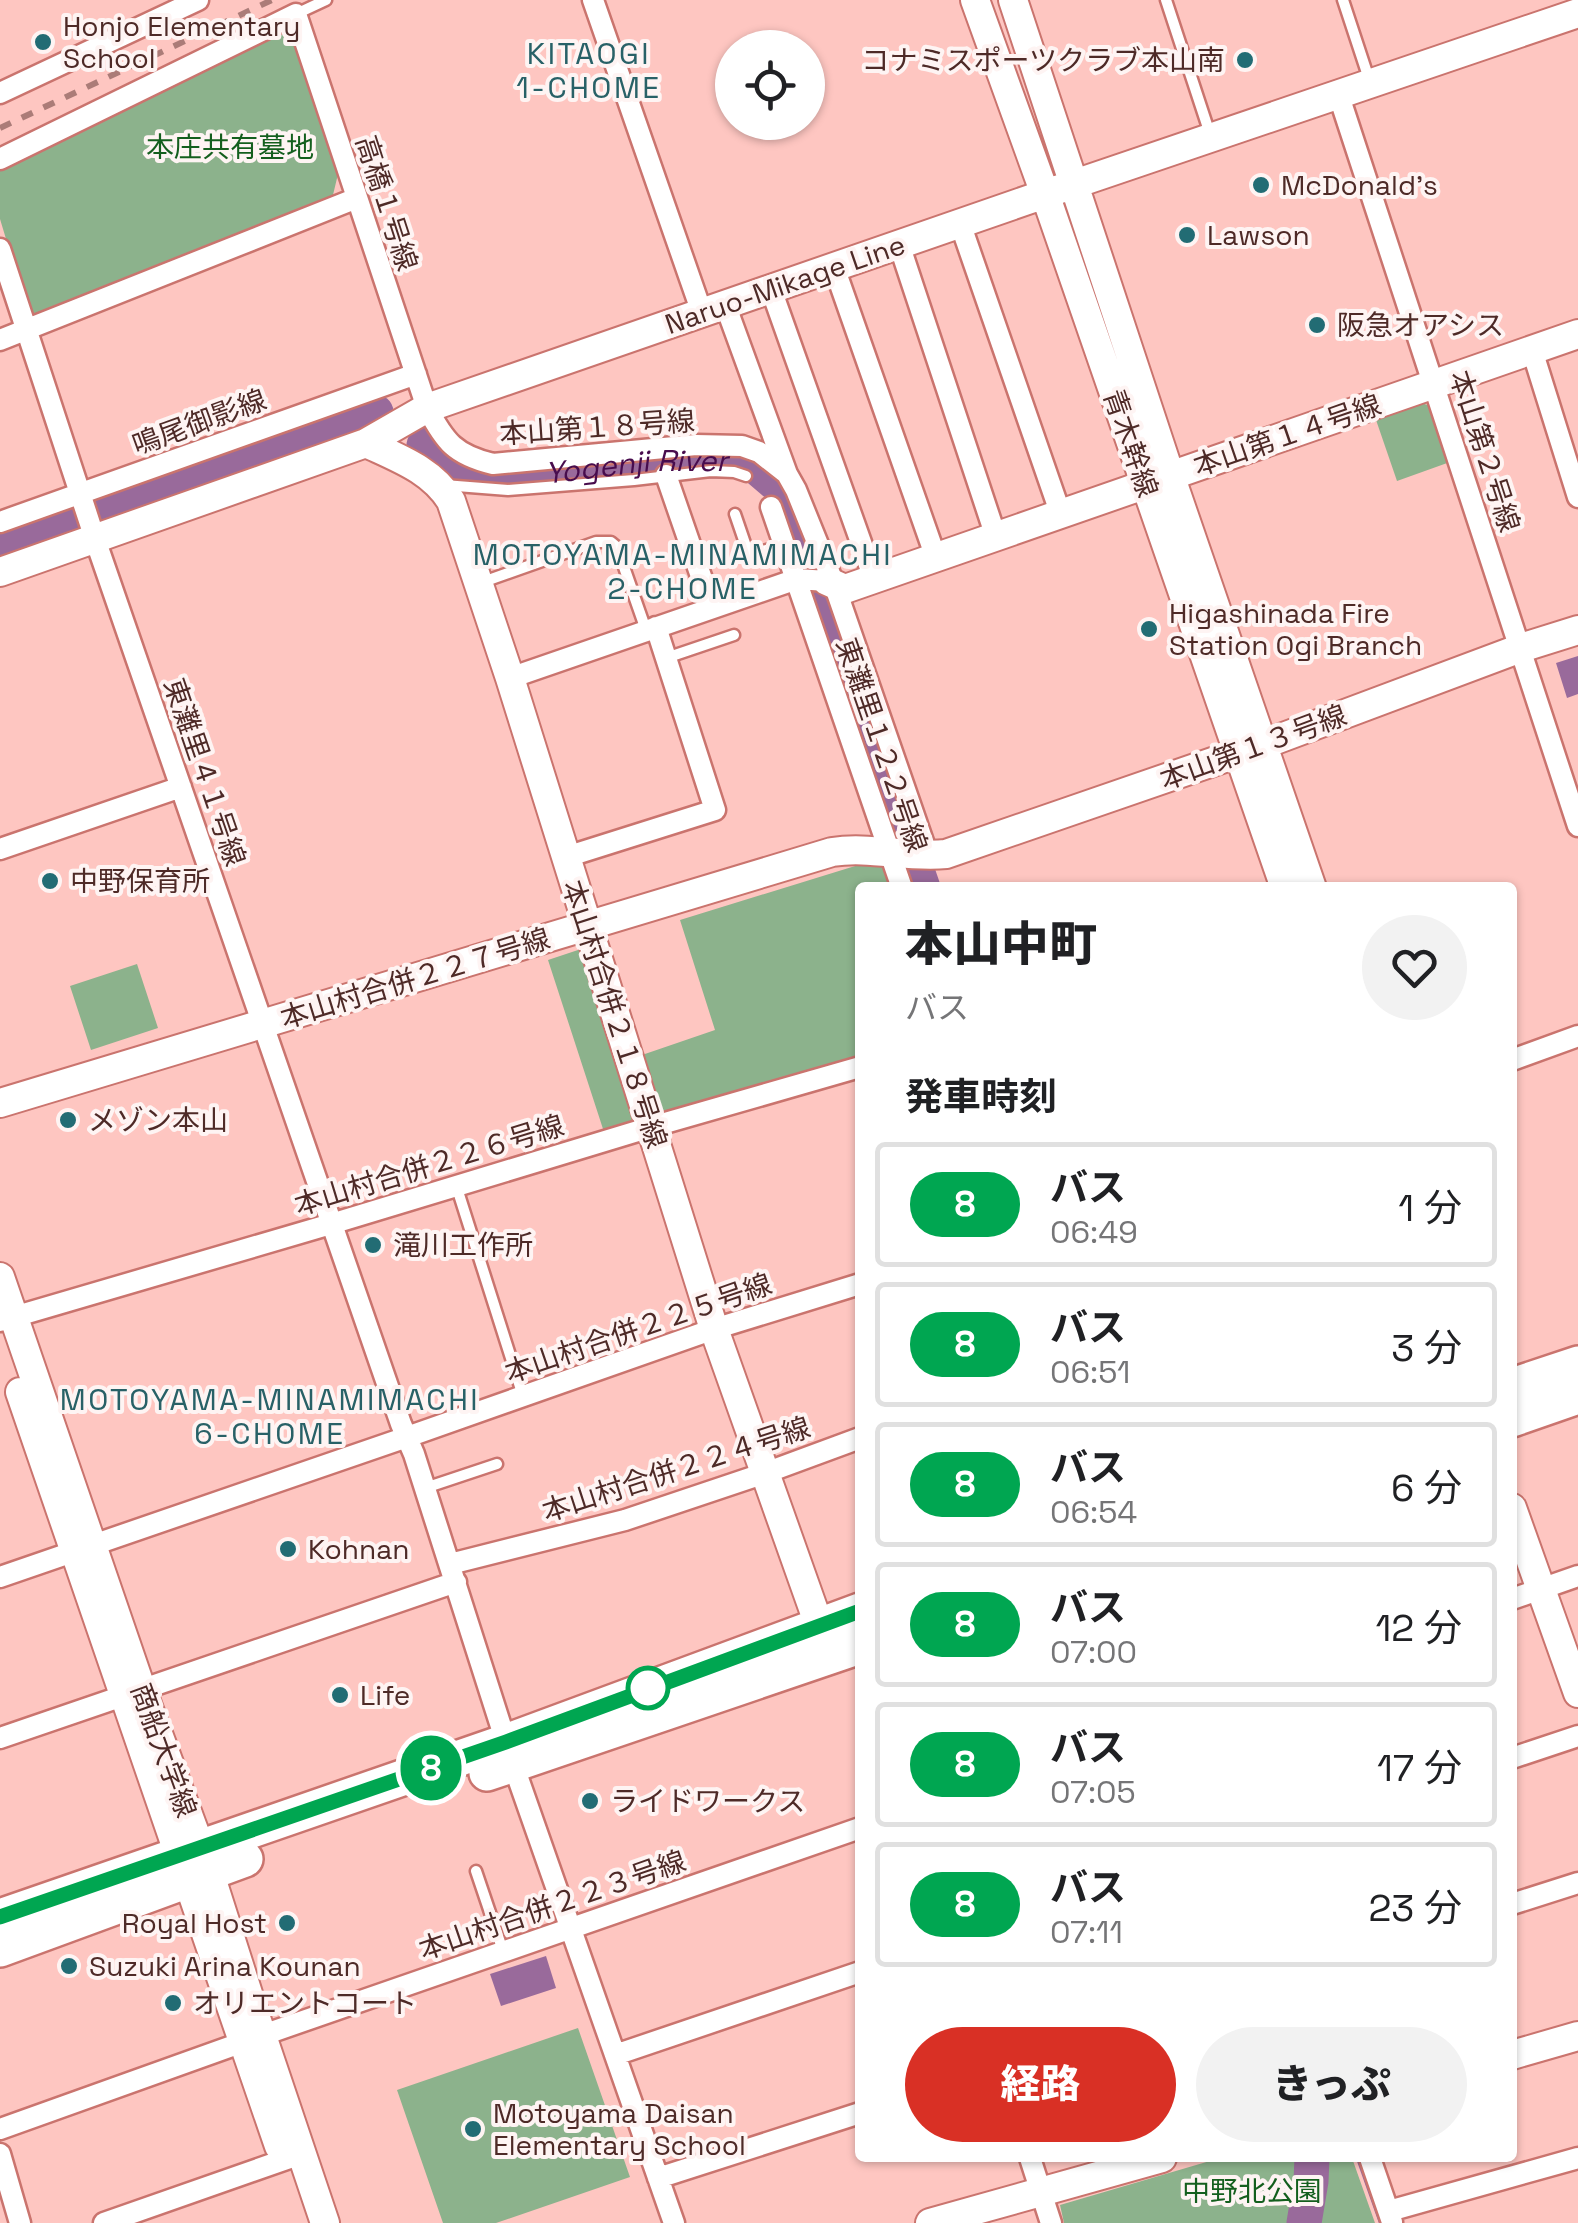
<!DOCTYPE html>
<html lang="ja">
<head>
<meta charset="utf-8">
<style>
	:root { --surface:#fff; --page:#f2f2f2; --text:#202124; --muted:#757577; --line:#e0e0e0; --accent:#d93025 }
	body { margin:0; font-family:"Space Grotesk","Noto Sans JP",sans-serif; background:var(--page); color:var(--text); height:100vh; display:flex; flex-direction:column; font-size:38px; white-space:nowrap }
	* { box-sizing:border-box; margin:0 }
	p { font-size:32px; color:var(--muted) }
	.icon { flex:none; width:55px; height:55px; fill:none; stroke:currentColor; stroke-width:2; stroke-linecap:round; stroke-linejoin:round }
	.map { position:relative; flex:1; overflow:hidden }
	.panel { position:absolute; left:855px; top:882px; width:662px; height:1280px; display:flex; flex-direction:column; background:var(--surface); border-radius:10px; box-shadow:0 2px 8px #0004 }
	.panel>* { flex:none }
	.badge { padding:0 20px; border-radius:32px; font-size:35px; line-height:65px }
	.controls { position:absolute; left:715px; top:30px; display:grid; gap:20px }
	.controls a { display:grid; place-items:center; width:110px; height:110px; border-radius:50%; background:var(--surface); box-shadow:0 2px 8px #0004; font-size:50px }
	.map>.badge { position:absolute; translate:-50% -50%; box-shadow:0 0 0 5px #fff }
	h2 { padding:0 50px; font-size:38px; line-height:90px }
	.round { display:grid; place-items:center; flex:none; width:105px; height:105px; border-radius:52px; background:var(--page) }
	.headline { display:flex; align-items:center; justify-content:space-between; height:170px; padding:0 50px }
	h1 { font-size:48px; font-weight:800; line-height:75px }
	.action { display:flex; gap:20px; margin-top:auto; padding:20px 50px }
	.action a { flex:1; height:115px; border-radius:60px; background:var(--accent); color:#fff; font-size:40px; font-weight:800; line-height:115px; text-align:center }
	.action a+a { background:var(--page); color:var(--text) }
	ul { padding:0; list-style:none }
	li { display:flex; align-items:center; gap:30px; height:125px; margin:0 20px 15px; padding:0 30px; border:5px solid var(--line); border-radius:10px }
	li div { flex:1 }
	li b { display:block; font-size:38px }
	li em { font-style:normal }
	li .badge { min-width:110px; font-weight:700; text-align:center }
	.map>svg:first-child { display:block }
</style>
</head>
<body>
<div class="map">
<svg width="1578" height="2223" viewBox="0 0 1578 2223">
	<rect width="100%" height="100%" fill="#fec6c1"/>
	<path fill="#8cb28c" d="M 288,26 L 338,174 L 333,195 L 41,315 L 29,315 L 0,219 L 0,163 Z
		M 1419,402 L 1433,407 L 1450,462 L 1397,481 L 1375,417 Z
		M 881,858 L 892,887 L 860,888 L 860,1057 L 660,1116 L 642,1055 L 715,1030 L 680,920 Z
		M 581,949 L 637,1121 L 604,1132 L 548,960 Z
		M 137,964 L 158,1028 L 91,1050 L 70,986 Z
		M 578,2028 L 630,2177 L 496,2223 L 443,2223 L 397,2090 Z
		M 1220,2158 L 1305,2158 L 1304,2182 L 1297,2223 L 1064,2223 L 1060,2205 Z
		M 1320,2158 L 1352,2158 L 1375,2223 L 1311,2223 Z"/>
	<path fill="#996a9b" d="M 1578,656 L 1578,694 L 1567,698 L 1556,663 Z
		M 546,1956 L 556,1988 L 501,2006 L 490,1974 Z"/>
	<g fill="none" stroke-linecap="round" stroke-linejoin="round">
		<path stroke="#996a9b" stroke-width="6" d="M 1359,2158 L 1382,2223"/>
		<g stroke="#996a9b" stroke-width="35">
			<path id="s1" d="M 424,445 L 471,472 L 553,473 L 650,461 L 749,461 L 782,489 L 825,601 L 923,888"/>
			<path d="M 0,541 L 334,423 L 376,412"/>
			<path d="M 1304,2223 L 1311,2181 L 1312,2158"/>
		</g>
		<defs>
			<path id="service" d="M 1166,0 L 1211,137
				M 1343,0 L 1370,82
				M 296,14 L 326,0
				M 444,485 L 508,490 L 634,480 L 711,471 L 734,472 L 746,476
				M 735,514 L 749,555 L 784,545
				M 480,583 L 596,542 L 611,542 L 617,547 L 646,630
				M 666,658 L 734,635
				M 456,1185 L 523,1396
				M 425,1488 L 497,1464
				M 476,1871 L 503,1951"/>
			<path id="minor" d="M 593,0 L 702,313
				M 0,93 L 198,0
				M 1338,93 L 1578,826
				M 0,159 L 296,14 L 427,408 C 445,442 455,455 493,464 L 696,445 L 742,446 L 759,452 L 787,474
				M 960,223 L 1061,515
				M 899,244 L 996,537
				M 0,249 L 95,539 L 401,1424 L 414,1454 L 513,1764 L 674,2223
				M 834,267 L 936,558
				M 771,289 L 874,579
				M 725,304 L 787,474 L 796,490 L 834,584 L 928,856
				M 0,340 L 357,198
				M 1532,350 L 1578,497
				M 666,475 L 712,608
				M 771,507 L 902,888
				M 0,522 L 416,374
				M 510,678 L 797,579 L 827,581
				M 0,849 L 181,787
				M 566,857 L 715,810 L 656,627
				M 1512,1060 L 1578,1036
				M 0,1321 L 331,1224 L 651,1127 L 860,1067
				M 450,1564 L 625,1520 L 765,1473 L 860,1438
				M 0,1577 L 407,1437 L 714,1329 L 860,1284
				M 1512,1599 L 1578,1576
				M 0,1738 L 456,1582
				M 1512,1758 L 1578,1736
				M 1512,1904 L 1578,1883
				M 615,2055 L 860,1972
				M 0,2129 L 263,2035 L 860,1828
				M 0,2154 L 20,2223
				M 1030,2158 L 1051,2223
				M 1370,2158 L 1392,2222
				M 658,2178 L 860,2113
				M 1389,2211 L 1578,2158
				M 104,2223 L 301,2154"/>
			<path id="tertiary" d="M 975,0 L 1045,194 L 1285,888
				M 1013,0 L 1170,475 L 1312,888
				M 366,443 C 398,458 432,470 451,501 L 510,678 L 714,1329 L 819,1625
				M 0,572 L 366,443 L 427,408 L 1045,194 L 1578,13
				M 827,581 L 845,589 L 1578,334
				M 0,1103 L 832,852 C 870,846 907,858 946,854 L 1262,745 L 1521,648 L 1578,630
				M 0,1277 L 141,1688 L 209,1871 L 251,2003 L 325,2223
				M 20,1392 L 279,2146
				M 1512,1508 L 1578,1693
				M 1512,2055 L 1578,2036
				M 930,2223 L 1162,2158"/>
			<path id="trunk" d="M 1512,1386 L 1578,1364
				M 1512,1419 L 1578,1396
				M 487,1773 L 860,1646
				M 0,1917 L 506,1742 L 860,1611
				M 0,1949 L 245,1859"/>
		</defs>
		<use href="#service" stroke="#ca746e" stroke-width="15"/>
		<use href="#minor" stroke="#ca746e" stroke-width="25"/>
		<use href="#tertiary" stroke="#ca746e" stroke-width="32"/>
		<use href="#trunk" stroke="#ca746e" stroke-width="40"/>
		<use href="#service" stroke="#fff" stroke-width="10"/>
		<use href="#minor" stroke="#fff" stroke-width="20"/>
		<use href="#tertiary" stroke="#fff" stroke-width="28"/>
		<use href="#trunk" stroke="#fff" stroke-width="35"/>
		<path stroke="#ab7c78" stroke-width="6" stroke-dasharray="12 12" stroke-linecap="butt" d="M 0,128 L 272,0"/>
	</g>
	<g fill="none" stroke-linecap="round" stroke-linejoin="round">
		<defs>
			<path id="line" d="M 0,1917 L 506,1742 L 860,1611"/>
		</defs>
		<use href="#line" stroke="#fff" stroke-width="22"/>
		<use href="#line" stroke="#00a651" stroke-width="15"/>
	</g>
	<g fill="#226c74" stroke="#fef4f3" stroke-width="4">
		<circle cx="43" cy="42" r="10"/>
		<circle cx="1245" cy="60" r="10"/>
		<circle cx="1261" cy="185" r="10"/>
		<circle cx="1187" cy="235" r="10"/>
		<circle cx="1317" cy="325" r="10"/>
		<circle cx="1149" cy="629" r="10"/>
		<circle cx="50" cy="881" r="10"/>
		<circle cx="68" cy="1120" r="10"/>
		<circle cx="373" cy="1245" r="10"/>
		<circle cx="288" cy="1549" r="10"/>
		<circle cx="340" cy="1695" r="10"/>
		<circle cx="590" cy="1801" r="10"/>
		<circle cx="287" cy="1923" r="10"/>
		<circle cx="69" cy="1966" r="10"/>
		<circle cx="173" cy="2003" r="10"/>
		<circle cx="473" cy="2129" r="10"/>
	</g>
	<circle fill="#fff" stroke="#00a651" stroke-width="5" cx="648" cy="1688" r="20"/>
	<g text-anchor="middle" stroke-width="8" stroke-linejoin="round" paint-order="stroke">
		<g font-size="28" fill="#4e2a27" stroke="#fef4f3" text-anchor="start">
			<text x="63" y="36">Honjo Elementary<tspan x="63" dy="32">School</tspan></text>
			<text x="1225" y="70" text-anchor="end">コナミスポーツクラブ本山南</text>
			<text x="1281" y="195">McDonald's</text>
			<text x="1207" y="245">Lawson</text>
			<text x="1337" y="335">阪急オアシス</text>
			<text x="1169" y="623">Higashinada Fire<tspan x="1169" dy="32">Station Ogi Branch</tspan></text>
			<text x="70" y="891">中野保育所</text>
			<text x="88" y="1130">メゾン本山</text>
			<text x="393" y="1255">滝川工作所</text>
			<text x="308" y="1559">Kohnan</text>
			<text x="360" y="1705">Life</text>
			<text x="610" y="1811">ライドワークス</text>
			<text x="267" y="1933" text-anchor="end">Royal Host</text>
			<text x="89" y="1976">Suzuki Arina Kounan</text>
			<text x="193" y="2013">オリエントコート</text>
			<text x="493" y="2123">Motoyama Daisan<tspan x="493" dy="32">Elementary School</tspan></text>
		</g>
		<g font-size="28" fill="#145f1e" stroke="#fef4f3">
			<text x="230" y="157">本庄共有墓地</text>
			<text x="1252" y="2201">中野北公園</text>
		</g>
		<g font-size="28" fill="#4e2a27" stroke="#fef4f3">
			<text transform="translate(387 203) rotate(72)" y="10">高橋１号線</text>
			<text transform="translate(785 284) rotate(-19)" y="10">Naruo-Mikage Line</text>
			<text transform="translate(199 422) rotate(-20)" y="10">鳴尾御影線</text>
			<text transform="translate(597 427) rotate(-4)" y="10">本山第１８号線</text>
			<text transform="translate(1287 435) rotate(-19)" y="10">本山第１４号線</text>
			<text transform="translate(1131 443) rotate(71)" y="10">青木幹線</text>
			<text transform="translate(1485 451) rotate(72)" y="10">本山第２号線</text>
			<text transform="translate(882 745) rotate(71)" y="10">東灘里１２２号線</text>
			<text transform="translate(1253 747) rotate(-20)" y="10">本山第１３号線</text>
			<text transform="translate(205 772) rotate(71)" y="10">東灘里４１号線</text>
			<text transform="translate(415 978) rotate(-17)" y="10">本山村合併２２７号線</text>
			<text transform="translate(615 1014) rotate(72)" y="10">本山村合併２１８号線</text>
			<text transform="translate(429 1165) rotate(-17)" y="10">本山村合併２２６号線</text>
			<text transform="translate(638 1328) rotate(-19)" y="10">本山村合併２２５号線</text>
			<text transform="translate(676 1469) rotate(-18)" y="10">本山村合併２２４号線</text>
			<text transform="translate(164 1750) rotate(70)" y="10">商船大学線</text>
			<text transform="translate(552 1905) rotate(-19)" y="10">本山村合併２２３号線</text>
		</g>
		<g font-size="30" letter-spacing="2.5" fill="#286167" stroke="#fef4f3">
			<text x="589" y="64">KITAOGI<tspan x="589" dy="34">1-CHOME</tspan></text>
			<text x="683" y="565">MOTOYAMA-MINAMIMACHI<tspan x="683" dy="34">2-CHOME</tspan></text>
			<text x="270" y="1410">MOTOYAMA-MINAMIMACHI<tspan x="270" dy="34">6-CHOME</tspan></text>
		</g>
		<g font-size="30" font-style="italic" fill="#480c4d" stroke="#fef4f3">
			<text dy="10" stroke="none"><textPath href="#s1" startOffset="220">Yogenji River</textPath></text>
		</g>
	</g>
</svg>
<div class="controls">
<a><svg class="icon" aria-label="locate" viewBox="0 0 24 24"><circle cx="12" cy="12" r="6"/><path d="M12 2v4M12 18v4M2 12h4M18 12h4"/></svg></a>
</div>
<b class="badge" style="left:431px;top:1768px;background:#00a651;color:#fff">8</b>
<section class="panel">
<div class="headline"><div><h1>本山中町</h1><p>バス</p></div><a class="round"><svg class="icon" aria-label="heart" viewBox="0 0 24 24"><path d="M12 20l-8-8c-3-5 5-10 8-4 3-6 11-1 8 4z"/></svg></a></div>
<h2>発車時刻</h2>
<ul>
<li><span class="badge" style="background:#00a651;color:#fff">8</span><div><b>バス</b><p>06:49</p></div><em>1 分</em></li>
<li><span class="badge" style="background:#00a651;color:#fff">8</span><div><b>バス</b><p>06:51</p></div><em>3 分</em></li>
<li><span class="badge" style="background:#00a651;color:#fff">8</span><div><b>バス</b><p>06:54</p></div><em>6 分</em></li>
<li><span class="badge" style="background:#00a651;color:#fff">8</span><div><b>バス</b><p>07:00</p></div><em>12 分</em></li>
<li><span class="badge" style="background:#00a651;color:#fff">8</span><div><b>バス</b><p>07:05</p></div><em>17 分</em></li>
<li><span class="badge" style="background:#00a651;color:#fff">8</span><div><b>バス</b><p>07:11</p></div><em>23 分</em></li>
</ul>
<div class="action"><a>経路</a><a>きっぷ</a></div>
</section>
</div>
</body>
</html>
